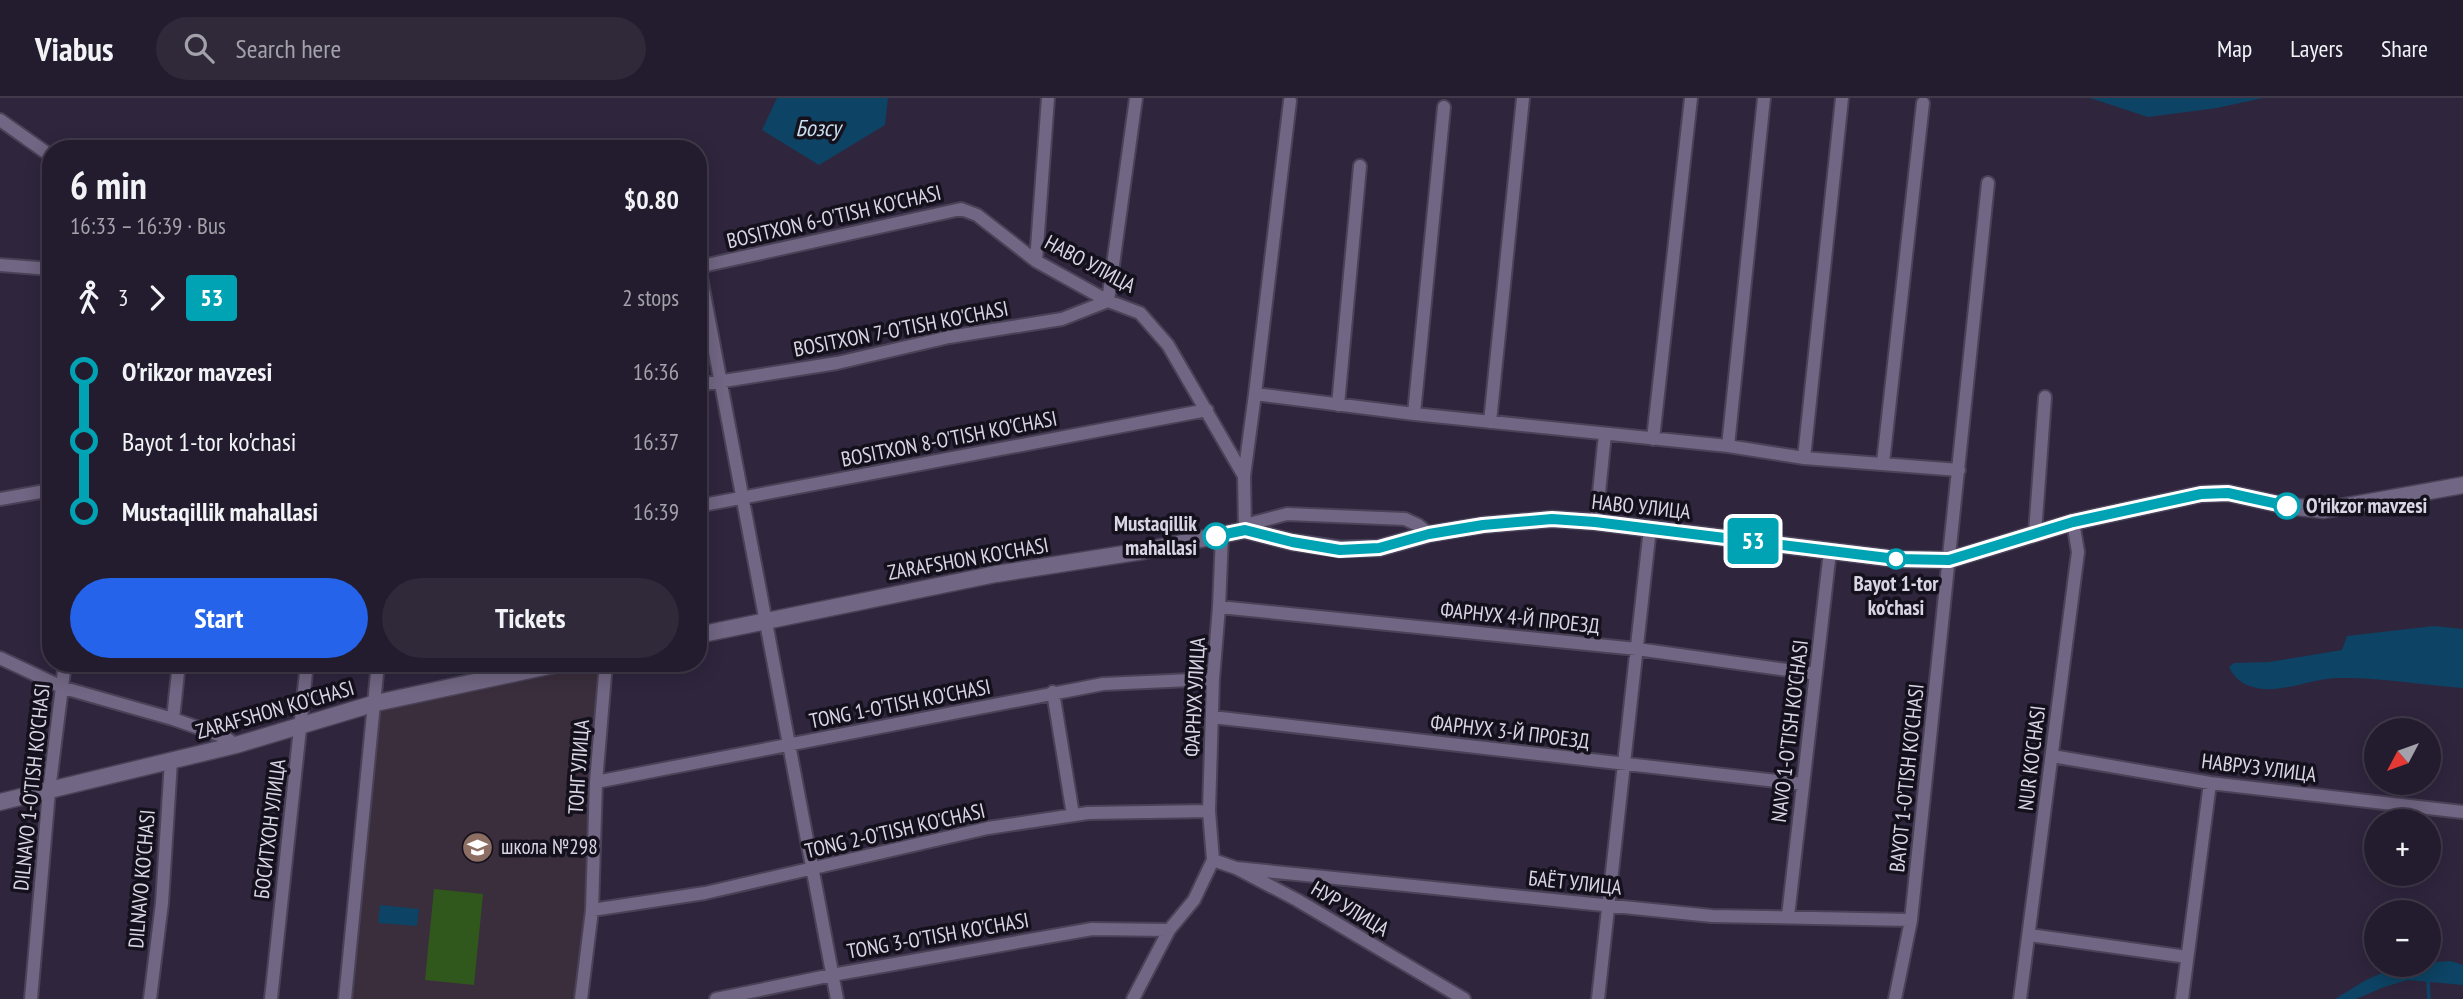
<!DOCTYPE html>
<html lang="en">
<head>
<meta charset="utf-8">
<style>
	:root { --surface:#231c2e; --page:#2f293a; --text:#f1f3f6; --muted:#a3a1aa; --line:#403a4a; --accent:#2563eb }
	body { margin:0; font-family:"PT Sans Narrow",sans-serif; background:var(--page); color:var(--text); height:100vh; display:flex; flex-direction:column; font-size:26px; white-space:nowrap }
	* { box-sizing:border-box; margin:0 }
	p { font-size:23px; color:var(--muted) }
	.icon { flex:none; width:38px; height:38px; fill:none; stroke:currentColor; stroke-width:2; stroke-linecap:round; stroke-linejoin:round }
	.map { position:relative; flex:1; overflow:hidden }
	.sheet { position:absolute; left:42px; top:42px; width:665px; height:532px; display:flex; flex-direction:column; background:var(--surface); border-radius:28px; box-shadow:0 4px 18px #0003,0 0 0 2px var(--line) }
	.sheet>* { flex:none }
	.badge { padding:0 14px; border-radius:5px; font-size:24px; line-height:46px }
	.needle { width:46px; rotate:229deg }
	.buttons { position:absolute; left:2364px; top:620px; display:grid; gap:14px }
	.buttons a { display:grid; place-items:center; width:77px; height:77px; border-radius:50%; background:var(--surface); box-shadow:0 4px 18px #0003,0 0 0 2px var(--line); font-size:35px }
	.map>.badge { position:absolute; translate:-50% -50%; box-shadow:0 0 0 4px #fff }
	.legs { display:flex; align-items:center; gap:10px; height:77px; padding:0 28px; font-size:23px }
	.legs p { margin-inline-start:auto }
	.head { display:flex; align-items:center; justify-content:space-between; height:119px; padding:0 28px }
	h1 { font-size:38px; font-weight:700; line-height:52px }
	.primary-button { display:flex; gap:14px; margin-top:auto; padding:14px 28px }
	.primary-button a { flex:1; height:80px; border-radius:42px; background:var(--accent); color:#fff; font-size:28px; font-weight:700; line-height:80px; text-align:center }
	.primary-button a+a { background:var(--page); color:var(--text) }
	ul { padding:0 28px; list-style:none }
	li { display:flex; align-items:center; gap:24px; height:70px; font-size:26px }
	li i { display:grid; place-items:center; width:10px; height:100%; margin:0 9px; background:currentColor }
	li i::after { content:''; width:18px; height:18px; margin:-9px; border:5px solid; border-radius:50%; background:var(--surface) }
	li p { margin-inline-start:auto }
	li:first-child i { background:linear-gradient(#0000 50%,currentColor 0) }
	li:last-child i { background:linear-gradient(currentColor 50%,#0000 0) }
	header { display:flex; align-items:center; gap:42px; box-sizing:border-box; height:98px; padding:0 35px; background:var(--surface); border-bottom:2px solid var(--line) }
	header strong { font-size:33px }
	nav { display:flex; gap:38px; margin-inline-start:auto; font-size:24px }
	.search { width:490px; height:63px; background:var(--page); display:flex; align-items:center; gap:18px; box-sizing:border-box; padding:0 24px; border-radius:38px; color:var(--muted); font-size:26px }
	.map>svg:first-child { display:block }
</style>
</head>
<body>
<header>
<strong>Viabus</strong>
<div class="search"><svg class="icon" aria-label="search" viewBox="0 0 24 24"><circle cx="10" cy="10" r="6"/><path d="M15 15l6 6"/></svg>Search here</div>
<nav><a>Map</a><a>Layers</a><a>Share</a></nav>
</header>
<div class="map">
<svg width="2463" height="901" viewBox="0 0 2463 901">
	<rect width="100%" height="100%" fill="#2f263e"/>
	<path fill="#3a2e3c" d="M 563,565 L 606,565 L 581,901 L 345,901 L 376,605 Z"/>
	<path fill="#31581c" d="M 434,791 L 483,796 L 474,887 L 425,882 Z"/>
	<path fill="#0d4364" d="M 777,0 L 888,0 L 885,27 L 819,67 L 762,32 Z
		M 2090,0 L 2263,0 L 2217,10 L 2148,19 Z
		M 2434,528 L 2463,531 L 2463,590 C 2422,587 2380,579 2339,580 C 2311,580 2280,597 2253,589 C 2242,586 2234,580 2229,569 L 2234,565 L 2269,564 L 2342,552 L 2347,538 Z
		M 380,807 L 419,811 L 417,828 L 378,825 Z
		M 2451,863 L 2463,867 L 2463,887 L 2408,882 L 2384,889 L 2356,901 L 2335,901 L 2366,882 L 2402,866 Z"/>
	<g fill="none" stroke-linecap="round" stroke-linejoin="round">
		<path stroke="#0d4364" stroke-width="3.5" d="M 2428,882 L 2429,901"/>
		<defs>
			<path id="minor" d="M 0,22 L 51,58
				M 1036,163 L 1048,0
				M 0,167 L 51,171
				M 698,169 L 961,111 L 977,117 L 1036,163 L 1108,203 L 1140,215 L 1168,247 L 1244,378 L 1245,432
				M 699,169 L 837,901
				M 698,287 L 837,265 L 949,239 L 1062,221 L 1108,203 L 1136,0
				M 1255,296 L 1290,3
				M 1338,307 L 1360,68
				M 1414,316 L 1444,9
				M 1490,324 L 1523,0
				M 1653,341 L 1691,0
				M 1728,348 L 1764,0
				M 1804,360 L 1842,0
				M 1883,365 L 1923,5
				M 1244,378 L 1255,296 L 1414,316 L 1728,348 L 1804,360 L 1959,372
				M 0,401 L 51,392
				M 698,408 L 1207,312
				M 1596,424 L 1605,336
				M 1245,427 L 1287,416 L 1405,421 L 1418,427 L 1429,436
				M 2035,435 L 2045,299
				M 1219,509 L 1637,551 L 1816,576
				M 0,560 L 64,590 L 173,621 L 225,639 L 236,647
				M 1053,594 L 1073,717
				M 1212,619 L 1803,686
				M 173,621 L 179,565
				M 2052,658 L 2210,685 L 2463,714
				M 596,684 L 1103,586 L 1213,581
				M 1213,762 L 1236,770 L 1297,802 L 1464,901
				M 1236,770 L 1712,818 L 1911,822
				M 592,812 L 705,795 L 988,730 L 1088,715 L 1209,713
				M 1788,818 L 1830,453
				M 2029,837 L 2187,859
				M 31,901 L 49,693 L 65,565
				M 150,901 L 162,805 L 171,663
				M 271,901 L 307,565
				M 345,901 L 378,565
				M 581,901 L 592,812 L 596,684 L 606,565
				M 716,901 L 832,877 L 1092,831 L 1169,832
				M 1133,901 L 1169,832 L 1194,802 L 1213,762 L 1209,713 L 1213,581 L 1219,509 L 1222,437
				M 1598,901 L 1650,430
				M 1895,901 L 1911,822 L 1988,85
				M 2020,901 L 2078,454 L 2073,424
				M 2182,901 L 2210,685"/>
			<path id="tertiary" d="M 698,537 L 996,476 L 1143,453 L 1245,432 L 1292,444 L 1340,451 L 1379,450 L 1429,436 L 1483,427 L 1552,421 L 1596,424 L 1896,461 L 1949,462 L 2073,424 L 2201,396 L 2228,395 L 2287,408 L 2324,412 L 2463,387
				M 0,704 L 236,647 L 376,605 L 563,565"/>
		</defs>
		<use href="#minor" stroke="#4a4257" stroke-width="16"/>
		<use href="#tertiary" stroke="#4a4257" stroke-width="19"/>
		<use href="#minor" stroke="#716683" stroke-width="12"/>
		<use href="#tertiary" stroke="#716683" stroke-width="16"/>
	</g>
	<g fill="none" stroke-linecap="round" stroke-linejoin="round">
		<defs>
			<path id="line-1" d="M 1216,438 L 1245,432 L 1292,444 L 1340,452 L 1379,450 L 1429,436 L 1483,427 L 1552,421 L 1595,424 L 1896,461 L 1949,462 L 2073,424 L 2201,396 L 2228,395 L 2287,408"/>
		</defs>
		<use href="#line-1" stroke="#fff" stroke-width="16"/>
		<use href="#line-1" stroke="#00a3b4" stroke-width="10"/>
	</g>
	<defs>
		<symbol id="school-disc" viewBox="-11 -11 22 22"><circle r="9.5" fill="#8d6e63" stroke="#15111c"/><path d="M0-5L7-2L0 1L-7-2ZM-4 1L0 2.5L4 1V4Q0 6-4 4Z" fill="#fff"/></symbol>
	</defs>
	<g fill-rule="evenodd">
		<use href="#school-disc" x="460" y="732" width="35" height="35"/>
	</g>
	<g fill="#fff" stroke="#00a3b4" stroke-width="3.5">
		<circle cx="2287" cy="408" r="12"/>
		<circle cx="1216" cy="438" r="12"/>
		<circle cx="1896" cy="461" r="9"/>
	</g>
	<g text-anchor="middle" stroke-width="7" stroke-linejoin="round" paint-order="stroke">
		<g font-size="21" fill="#dad5e5" stroke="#15111c">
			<text transform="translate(834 119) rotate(-13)" y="7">BOSITXON 6-O'TISH KO'CHASI</text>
			<text transform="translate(1090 166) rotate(28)" y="7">НАВО УЛИЦА</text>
			<text transform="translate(901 231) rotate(-11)" y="7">BOSITXON 7-O'TISH KO'CHASI</text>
			<text transform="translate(949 341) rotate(-11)" y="7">BOSITXON 8-O'TISH KO'CHASI</text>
			<text transform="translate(1641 409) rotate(6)" y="7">НАВО УЛИЦА</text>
			<text transform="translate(968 461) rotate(-10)" y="7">ZARAFSHON KO'CHASI</text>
			<text transform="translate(1520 520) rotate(6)" y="7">ФАРНУХ 4-Й ПРОЕЗД</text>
			<text transform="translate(1195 599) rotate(-87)" y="7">ФАРНУХ УЛИЦА</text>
			<text transform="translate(900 606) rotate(-11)" y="7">TONG 1-O'TISH KO'CHASI</text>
			<text transform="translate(275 612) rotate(-16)" y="7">ZARAFSHON KO'CHASI</text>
			<text transform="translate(1790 633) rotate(-83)" y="7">NAVO 1-O'TISH KO'CHASI</text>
			<text transform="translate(1510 634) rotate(7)" y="7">ФАРНУХ 3-Й ПРОЕЗД</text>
			<text transform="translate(2032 660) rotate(-83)" y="7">NUR KO'CHASI</text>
			<text transform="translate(579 669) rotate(-86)" y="7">ТОНГ УЛИЦА</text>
			<text transform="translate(2259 670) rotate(7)" y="7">НАВРУЗ УЛИЦА</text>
			<text transform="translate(1907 680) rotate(-84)" y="7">BAYOT 1-O'TISH KO'CHASI</text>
			<text transform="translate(32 689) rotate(-84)" y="7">DILNAVO 1-O'TISH KO'CHASI</text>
			<text transform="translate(270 731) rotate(-83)" y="7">БОСИТХОН УЛИЦА</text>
			<text transform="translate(895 733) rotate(-13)" y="7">TONG 2-O'TISH KO'CHASI</text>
			<text transform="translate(142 781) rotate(-85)" y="7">DILNAVO KO'CHASI</text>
			<text transform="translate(1575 785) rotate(6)" y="7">БАЁТ УЛИЦА</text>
			<text transform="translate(1350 811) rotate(31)" y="7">НУР УЛИЦА</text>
			<text transform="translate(938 838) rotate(-10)" y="7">TONG 3-O'TISH KO'CHASI</text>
		</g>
		<g font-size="21" font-weight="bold" fill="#dad5e5" stroke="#15111c" text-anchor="start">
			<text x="2306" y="415">O'rikzor mavzesi</text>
			<text x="1197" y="433" text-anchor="end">Mustaqillik<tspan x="1197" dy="24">mahallasi</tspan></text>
			<text x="1896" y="493" text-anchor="middle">Bayot 1-tor<tspan x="1896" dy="24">ko'chasi</tspan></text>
		</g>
		<g font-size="21" fill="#dad5e5" stroke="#15111c" text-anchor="start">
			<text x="501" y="756">школа №298</text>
		</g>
		<g font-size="23" font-style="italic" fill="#c9deee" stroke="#15111c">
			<text x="818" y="38">Бозсу</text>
		</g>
	</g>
</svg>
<div class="buttons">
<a><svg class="needle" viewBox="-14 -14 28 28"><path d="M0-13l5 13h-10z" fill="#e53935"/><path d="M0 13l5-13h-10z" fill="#a3a1aa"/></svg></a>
<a>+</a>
<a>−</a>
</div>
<b class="badge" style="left:1753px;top:443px;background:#00a3b4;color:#fff">53</b>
<section class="sheet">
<div class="head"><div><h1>6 min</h1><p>16:33 – 16:39 · Bus</p></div><b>$0.80</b></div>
<div class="legs"><svg class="icon" aria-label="walk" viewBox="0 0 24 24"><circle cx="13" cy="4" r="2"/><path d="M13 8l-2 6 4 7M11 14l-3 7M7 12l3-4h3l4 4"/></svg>3<svg class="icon" aria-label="forward" viewBox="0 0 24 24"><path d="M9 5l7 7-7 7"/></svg><b class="badge" style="background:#00a3b4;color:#fff">53</b><p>2 stops</p></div>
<ul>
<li><i style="color:#00a3b4"></i><b>O'rikzor mavzesi</b><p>16:36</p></li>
<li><i style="color:#00a3b4"></i><span>Bayot 1-tor ko'chasi</span><p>16:37</p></li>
<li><i style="color:#00a3b4"></i><b>Mustaqillik mahallasi</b><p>16:39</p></li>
</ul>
<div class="primary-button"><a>Start</a><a>Tickets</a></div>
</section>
</div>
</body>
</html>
